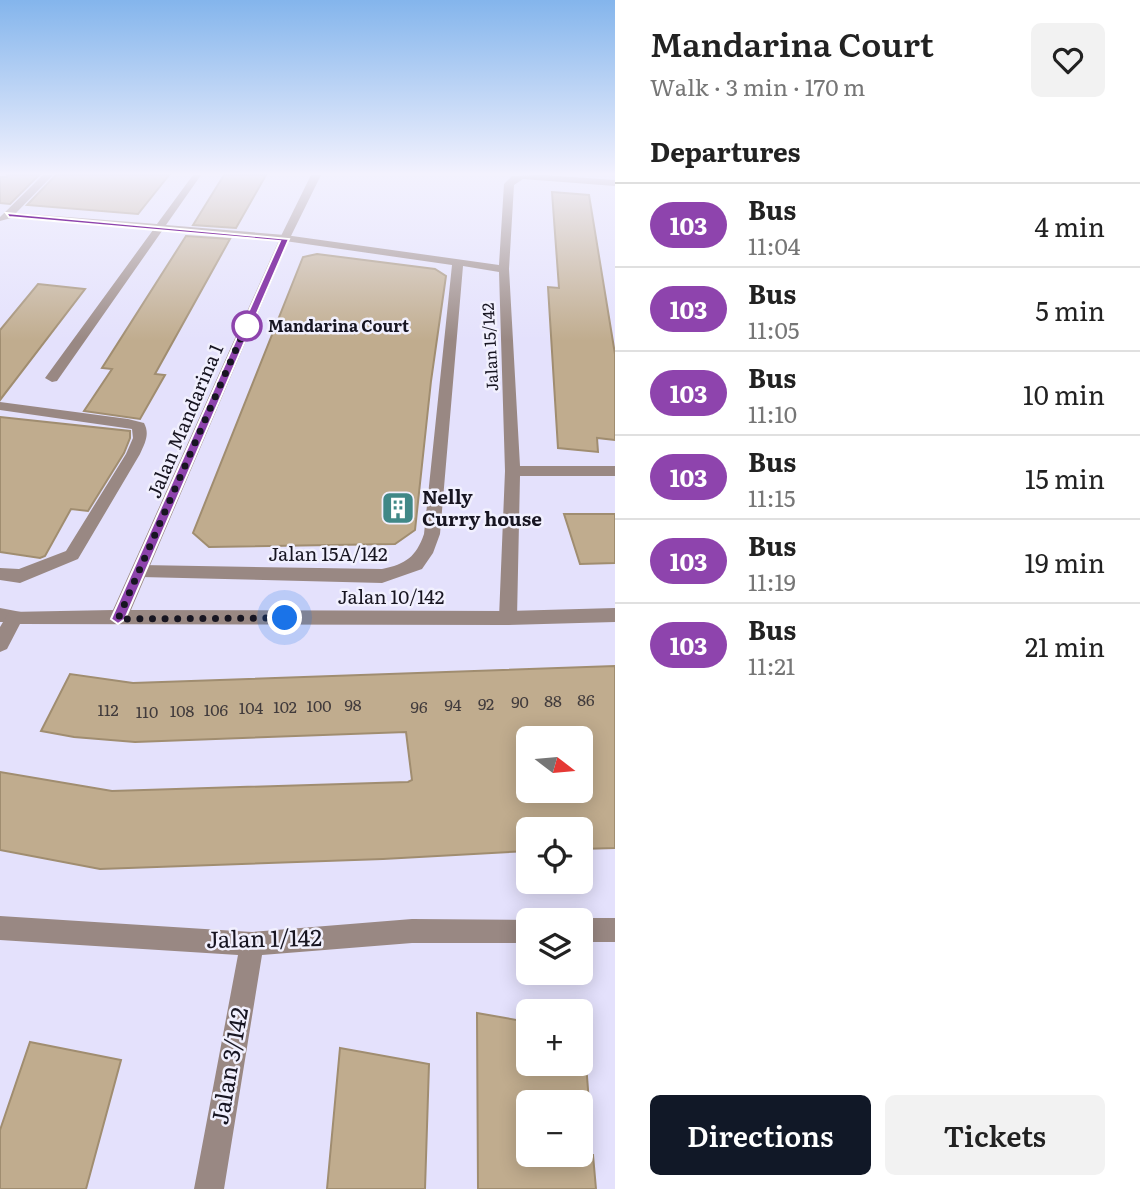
<!DOCTYPE html>
<html lang="en">
<head>
<meta charset="utf-8">
<style>
	:root { --surface:#fff; --page:#f2f2f2; --text:#222; --muted:#767676; --line:#e0e0e0; --accent:#111827 }
	body { margin:0; font-family:Literata,serif; background:var(--page); color:var(--text); height:100vh; display:flex; flex-direction:column; font-size:26px; white-space:nowrap }
	* { box-sizing:border-box; margin:0 }
	p { font-size:23px; color:var(--muted) }
	.icon { flex:none; width:38px; height:38px; fill:none; stroke:currentColor; stroke-width:2; stroke-linecap:round; stroke-linejoin:round }
	.map { position:relative; flex:1; overflow:hidden }
	.details { display:flex; flex-direction:column; background:var(--surface); width:525px }
	.details>* { flex:none }
	.badge { padding:0 14px; border-radius:23px; font-size:24px; line-height:46px }
	.needle { width:46px; rotate:106deg }
	.buttons { position:absolute; left:516px; top:726px; display:grid; gap:14px }
	.buttons a { display:grid; place-items:center; width:77px; height:77px; border-radius:10px; background:var(--surface); box-shadow:0 4px 18px #0003; font-size:35px }
	.you { position:absolute; width:35px; height:35px; margin:-18px; border:5px solid #fff; border-radius:50%; background:#1a73e8; box-shadow:0 0 0 10px #1a73e833 }
	.map>.badge { position:absolute; translate:-50% -50%; box-shadow:0 0 0 4px #fff }
	h2 { padding:0 35px; font-size:26px; line-height:63px }
	.round { display:grid; place-items:center; flex:none; width:74px; height:74px; border-radius:10px; background:var(--page) }
	.headline { display:flex; align-items:center; justify-content:space-between; height:119px; padding:0 35px }
	h1 { font-size:33px; font-weight:600; line-height:52px }
	.button { display:flex; gap:14px; margin-top:auto; padding:14px 35px }
	.button a { flex:1; height:80px; border-radius:10px; background:var(--accent); color:#fff; font-size:28px; font-weight:600; line-height:80px; text-align:center }
	.button a+a { background:var(--page); color:var(--text) }
	ul { padding:0; list-style:none }
	li { display:flex; align-items:center; gap:21px; height:84px; padding:0 35px; border-top:2px solid var(--line) }
	li div { flex:1 }
	li b { display:block; font-size:26px }
	li em { font-style:normal }
	li .badge { min-width:77px; font-weight:700; text-align:center }
	main { display:flex; flex:1; min-height:0 }
	.map>svg:first-child { display:block }
</style>
</head>
<body>
<main>
<div class="map">
<svg width="615" height="1189" viewBox="0 0 615 1189">
	<rect width="100%" height="100%" fill="#e4e1fc"/>
	<path fill="#c0ac8e" stroke="#a08d70" stroke-width="2" fill-rule="evenodd" d="M 7,175 L 39,175 L 10,204 L 0,203 L 0,177 L 7,177 Z
		M 56,175 L 169,175 L 138,214 L 27,205 Z
		M 224,175 L 266,175 L 236,228 L 193,225 Z
		M 552,192 L 589,195 L 615,354 L 615,440 L 597,438 L 598,452 L 558,448 L 548,287 L 559,288 Z
		M 186,236 L 230,239 L 155,374 L 165,375 L 140,419 L 84,411 L 112,369 L 102,368 Z
		M 317,254 L 435,269 L 446,276 L 431,381 L 415,530 L 395,544 L 209,547 L 193,533 L 303,257 Z
		M 38,284 L 85,289 L 0,400 L 0,330 Z
		M 0,417 L 130,431 L 130,438 L 124,453 L 88,511 L 71,509 L 45,556 L 40,558 L 0,552 Z
		M 564,514 L 615,514 L 615,563 L 580,564 Z
		M 615,666 L 615,848 L 581,849 L 581,830 L 528,830 L 528,851 L 383,859 L 100,869 L 0,850 L 0,772 L 112,791 L 408,782 L 412,780 L 406,732 L 135,742 L 74,737 L 41,731 L 70,674 L 133,683 ZM 581,733 L 581,791 L 528,791 L 528,735 Z
		M 477,1013 L 528,1022 L 528,1064 L 586,1064 L 589,1102 L 528,1102 L 528,1155 L 593,1155 L 596,1189 L 478,1189 Z
		M 30,1042 L 121,1060 L 86,1189 L 0,1189 L 0,1130 Z
		M 340,1048 L 429,1064 L 425,1189 L 327,1189 Z"/>
	<g fill="none" stroke-linecap="round" stroke-linejoin="round">
		<path fill="#998883" fill-rule="evenodd" d="M 0,402 L 128,419 L 144,423 C 150,434 145,443 140,454 L 78,559 L 20,583 L 0,580 L 0,568 L 19,569 L 66,551 L 126,454 L 133,438 L 132,429 L 0,410 Z"/>
		<path fill="#998883" fill-rule="evenodd" d="M 43,175 L 53,175 L 16,213 L 157,224 L 193,175 L 201,175 L 166,225 L 285,235 L 499,265 L 504,184 L 512,176 L 543,175 L 615,180 L 615,186 L 523,179 L 514,185 L 509,269 L 520,466 L 615,466 L 615,476 L 520,476 L 517,618 L 514,623 L 508,625 L 502,623 L 499,618 L 505,471 L 499,272 L 463,266 L 440,534 L 433,553 L 422,569 L 382,583 L 141,577 L 135,576 L 132,571 L 135,566 L 141,565 L 382,569 C 406,564 416,557 424,534 L 452,265 L 285,241 L 162,231 L 57,381 L 52,382 L 45,378 L 153,230 L 11,218 L 0,221 L 0,217 Z
			M 0,608 L 21,612 L 24,617 L 21,622 L 0,622 Z
			M 0,916 L 252,932 L 412,919 L 532,920 L 528,920 L 528,943 L 412,943 L 262,955 L 224,1189 L 194,1189 L 238,955 L 0,940 Z
			M 581,918 L 615,918 L 615,942 L 581,942 L 581,920 L 575,920 Z"/>
		<path fill="#998883" fill-rule="evenodd" d="M 311,175 L 321,175 L 290,238 L 131,610 L 508,611 L 615,608 L 615,622 L 508,625 L 20,624 L 7,649 L 0,652 L 0,627 L 9,612 L 113,610 L 280,238 Z"/>
	</g>
	<linearGradient id="sky" x2="0" y2="1"><stop stop-color="#84b5ec"/><stop offset="0.51" stop-color="#f3f2fe"/><stop offset="1" stop-color="#f3f2fe" stop-opacity="0"/></linearGradient>
	<rect width="615" height="341" fill="url(#sky)"/>
	<path fill="#8e44ad" stroke="#fff" stroke-width="2" d="M 6,213 L 289,239 L 125,619 L 118,624 L 111,619 L 280,241 L 9,217 Z"/>
	<g fill="none" stroke-linecap="round" stroke-linejoin="round">
		<path stroke="#171521" stroke-width="7" stroke-dasharray="0 12.6" d="M 247,326 L 251,315 L 118,619 L 285,618"/>
	</g>
	<defs>
		<symbol id="building-square" viewBox="-11 -11 22 22"><rect x="-9" y="-9" width="18" height="18" rx="4" fill="#408887" stroke="#f1f0fe"/><path d="M-4-6H4V6H1V3H-1V6H-4ZM-2.5-4.3h1.7v1.8h-1.7ZM.8-4.3h1.7v1.8H.8ZM-2.5-1h1.7V.8h-1.7ZM.8-1h1.7V.8H.8Z" fill="#fff"/></symbol>
	</defs>
	<g fill-rule="evenodd">
		<use href="#building-square" x="379" y="489" width="38" height="38"/>
	</g>
	<circle fill="#fff" stroke="#8e44ad" stroke-width="3.5" cx="247" cy="326" r="14"/>
	<g text-anchor="middle" stroke-width="5" stroke-linejoin="round" paint-order="stroke">
		<g font-size="16" font-weight="bold" fill="#171521" stroke="#f1f0fe" text-anchor="start">
			<text x="268" y="332">Mandarina Court</text>
		</g>
		<g font-size="16" fill="#171521" stroke="#f1f0fe">
			<text transform="translate(490 347) rotate(-93)" y="6">Jalan 15/142</text>
		</g>
		<g font-size="16" fill="#413b3c">
			<text x="586" y="706">86</text>
			<text x="553" y="707">88</text>
			<text x="520" y="708">90</text>
			<text x="486" y="710">92</text>
			<text x="353" y="711">98</text>
			<text x="453" y="711">94</text>
			<text x="319" y="712">100</text>
			<text x="285" y="713">102</text>
			<text x="419" y="713">96</text>
			<text x="251" y="714">104</text>
			<text x="108" y="716">112</text>
			<text x="216" y="716">106</text>
			<text x="182" y="717">108</text>
			<text x="147" y="718">110</text>
		</g>
		<g font-size="19" fill="#171521" stroke="#f1f0fe">
			<text transform="translate(185 421) rotate(-67)" y="7">Jalan Mandarina 1</text>
			<text x="328" y="561">Jalan 15A/142</text>
			<text x="391" y="604">Jalan 10/142</text>
		</g>
		<g font-size="19" font-weight="bold" fill="#171521" stroke="#f1f0fe" text-anchor="start">
			<text x="422" y="504">Nelly<tspan x="422" dy="22">Curry house</tspan></text>
		</g>
		<g font-size="23" fill="#171521" stroke="#f1f0fe">
			<text transform="translate(264 939) rotate(-1)" y="8">Jalan 1/142</text>
			<text transform="translate(230 1066) rotate(-80)" y="8">Jalan 3/142</text>
		</g>
	</g>
</svg>
<div class="buttons">
<a><svg class="needle" viewBox="-14 -14 28 28"><path d="M0-13l5 13h-10z" fill="#e53935"/><path d="M0 13l5-13h-10z" fill="#767676"/></svg></a>
<a><svg class="icon" aria-label="locate" viewBox="0 0 24 24"><circle cx="12" cy="12" r="6"/><path d="M12 2v4M12 18v4M2 12h4M18 12h4"/></svg></a>
<a><svg class="icon" aria-label="layers" viewBox="0 0 24 24"><path d="M12 4l9 5-9 5-9-5zM3 14l9 5 9-5"/></svg></a>
<a>+</a>
<a>−</a>
</div>
<div class="you" style="left:285px;top:618px"></div>
</div>
<section class="details">
<div class="headline"><div><h1>Mandarina Court</h1><p>Walk · 3 min · 170 m</p></div><a class="round"><svg class="icon" aria-label="heart" viewBox="0 0 24 24"><path d="M12 20l-8-8c-3-5 5-10 8-4 3-6 11-1 8 4z"/></svg></a></div>
<h2>Departures</h2>
<ul>
<li><span class="badge" style="background:#8e44ad;color:#fff">103</span><div><b>Bus</b><p>11:04</p></div><em>4 min</em></li>
<li><span class="badge" style="background:#8e44ad;color:#fff">103</span><div><b>Bus</b><p>11:05</p></div><em>5 min</em></li>
<li><span class="badge" style="background:#8e44ad;color:#fff">103</span><div><b>Bus</b><p>11:10</p></div><em>10 min</em></li>
<li><span class="badge" style="background:#8e44ad;color:#fff">103</span><div><b>Bus</b><p>11:15</p></div><em>15 min</em></li>
<li><span class="badge" style="background:#8e44ad;color:#fff">103</span><div><b>Bus</b><p>11:19</p></div><em>19 min</em></li>
<li><span class="badge" style="background:#8e44ad;color:#fff">103</span><div><b>Bus</b><p>11:21</p></div><em>21 min</em></li>
</ul>
<div class="button"><a>Directions</a><a>Tickets</a></div>
</section>
</main>
</body>
</html>
